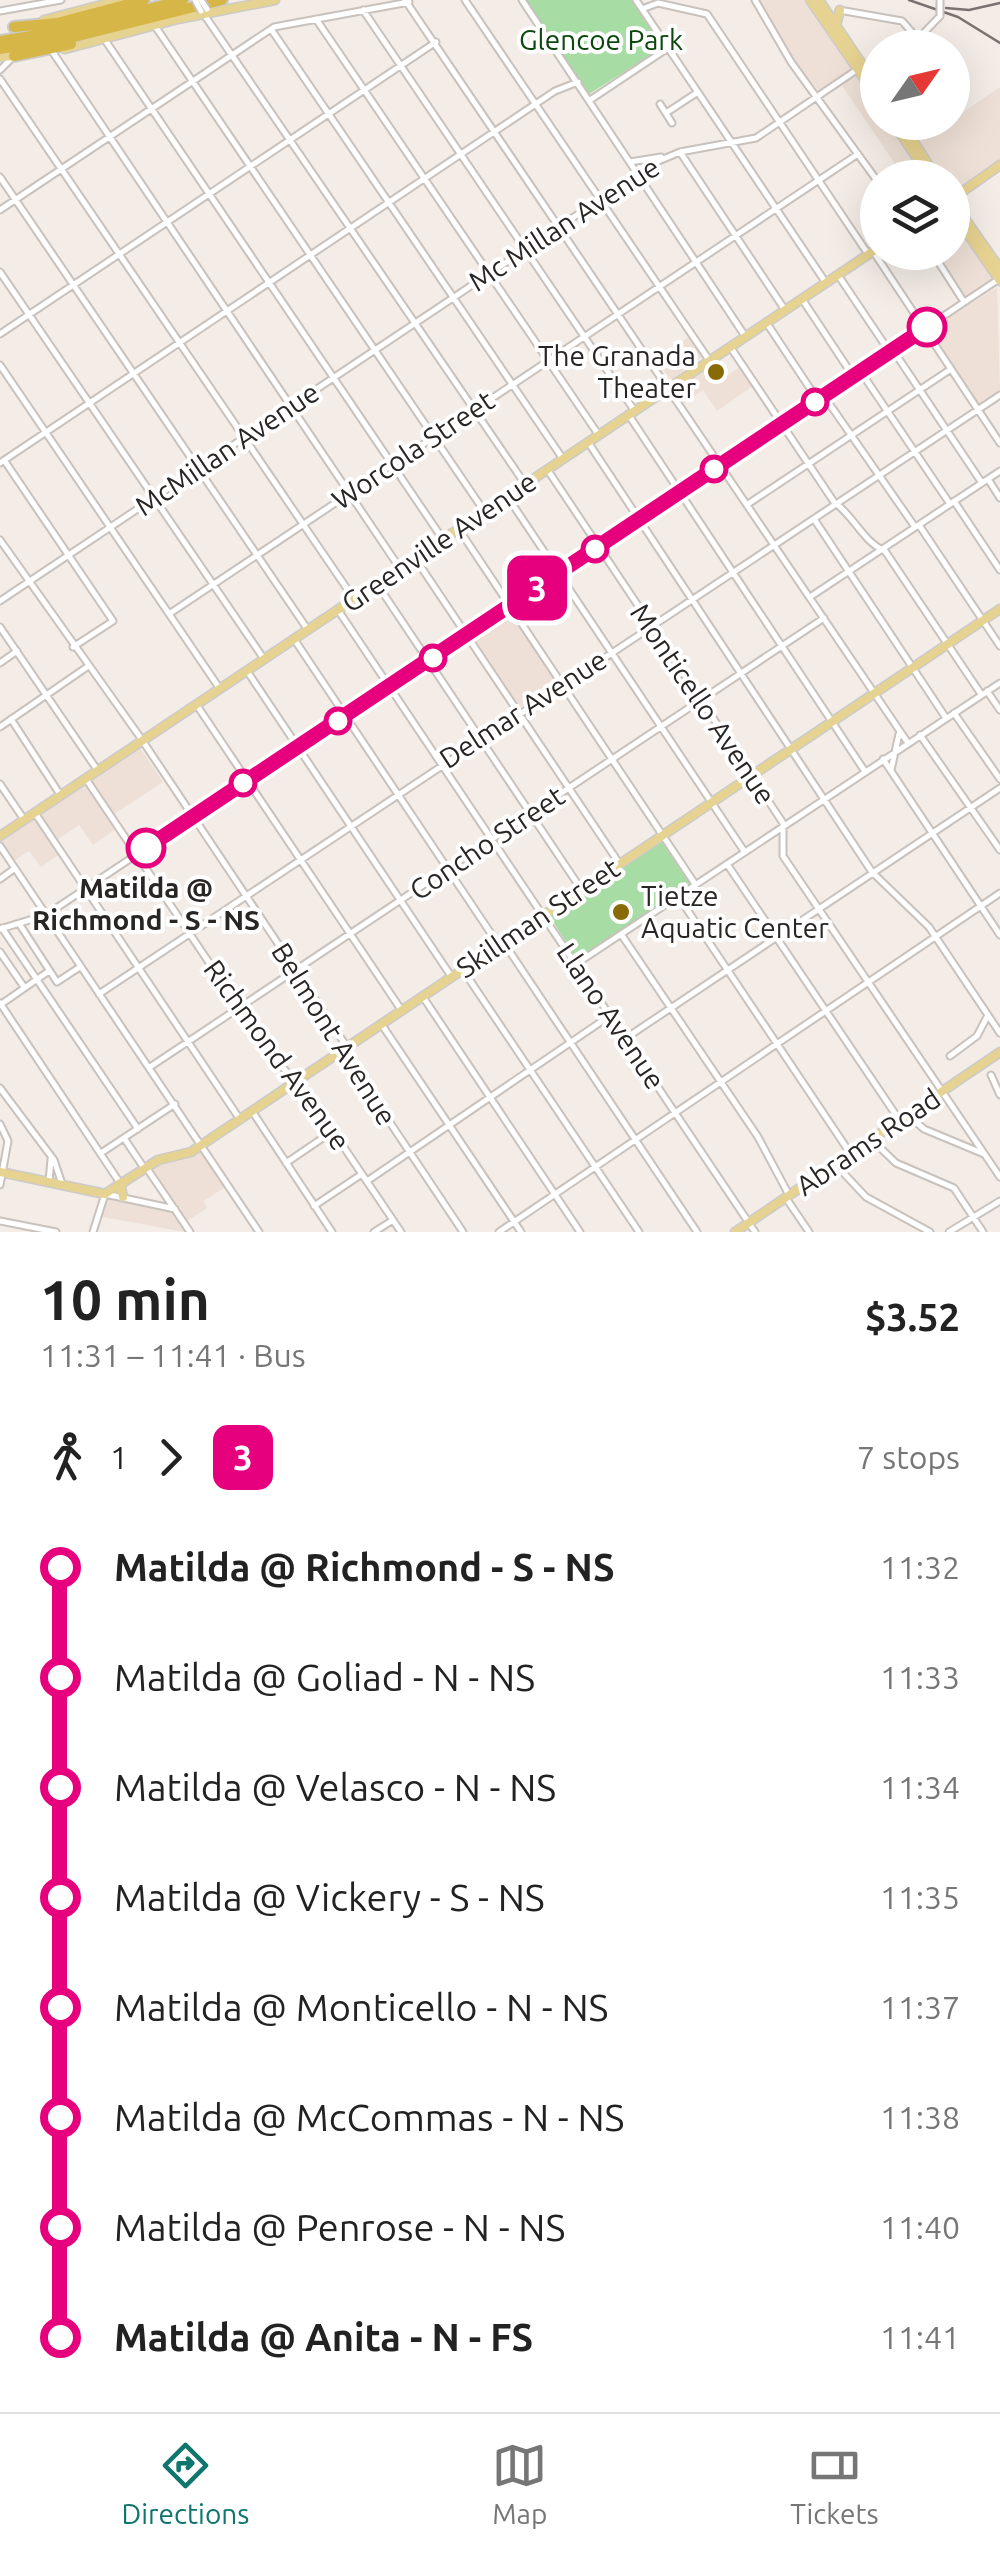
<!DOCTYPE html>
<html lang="en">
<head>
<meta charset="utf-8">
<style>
	:root { --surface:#fff; --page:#f2f2f2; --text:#222; --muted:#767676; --line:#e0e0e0; --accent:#0f766e }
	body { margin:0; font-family:Ubuntu,sans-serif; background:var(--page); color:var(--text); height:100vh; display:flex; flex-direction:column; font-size:38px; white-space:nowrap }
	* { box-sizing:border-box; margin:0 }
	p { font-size:32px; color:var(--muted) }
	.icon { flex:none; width:55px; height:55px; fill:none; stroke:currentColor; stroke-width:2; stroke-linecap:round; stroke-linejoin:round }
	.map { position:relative; height:1232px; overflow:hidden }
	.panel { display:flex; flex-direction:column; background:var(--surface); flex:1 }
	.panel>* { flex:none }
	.badge { padding:0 20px; border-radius:15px; font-size:35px; line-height:65px }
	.needle { width:65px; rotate:56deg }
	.fabs { position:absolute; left:860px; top:30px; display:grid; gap:20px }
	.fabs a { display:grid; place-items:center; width:110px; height:110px; border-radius:50%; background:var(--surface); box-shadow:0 10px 40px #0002; font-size:50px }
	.map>.badge { position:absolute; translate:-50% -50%; box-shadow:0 0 0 5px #fff }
	.legs { display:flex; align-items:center; gap:15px; height:110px; padding:0 40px; font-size:32px }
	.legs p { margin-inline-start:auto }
	.headline { display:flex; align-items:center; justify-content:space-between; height:170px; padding:0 40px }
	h1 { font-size:55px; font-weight:600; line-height:75px }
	ul { padding:0 40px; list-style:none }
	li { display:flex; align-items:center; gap:35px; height:110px; font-size:38px }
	li i { display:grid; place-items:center; width:15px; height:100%; margin:0 12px; background:currentColor }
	li i::after { content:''; width:25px; height:25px; margin:-12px; border:8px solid; border-radius:50%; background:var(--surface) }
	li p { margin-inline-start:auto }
	li:first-child i { background:linear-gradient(#0000 50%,currentColor 0) }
	li:last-child i { background:linear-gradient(currentColor 50%,#0000 0) }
	.tab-bar { display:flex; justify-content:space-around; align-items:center; height:140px; border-top:2px solid var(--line); background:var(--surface); font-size:28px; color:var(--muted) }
	.tab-bar a { display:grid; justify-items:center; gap:5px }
	.tab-bar .active { color:var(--accent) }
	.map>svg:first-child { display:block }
</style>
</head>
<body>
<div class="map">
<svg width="1000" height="1232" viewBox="0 0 1000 1232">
	<rect width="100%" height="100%" fill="#f3ece7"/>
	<path fill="#eee0d6" d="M 759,0 L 807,0 L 851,69 L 819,91 L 794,61 Z
		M 858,73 L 877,103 L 878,122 L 891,123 L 928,177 L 904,177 L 841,84 Z
		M 1000,87 L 1000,160 L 953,192 L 952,178 L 943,177 L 919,142 Z
		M 953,215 L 994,277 L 966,296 L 937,253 L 952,252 Z
		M 997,287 L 1000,391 L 979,405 L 930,330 Z
		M 690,336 L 704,355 L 671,381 L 656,359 Z
		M 713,360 L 725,377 L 740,367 L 753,386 L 717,411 L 703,390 L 684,403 L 674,389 Z
		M 510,611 L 558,683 L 519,709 L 472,637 Z
		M 140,748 L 163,782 L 114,814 L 92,781 Z
		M 84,784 L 116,829 L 93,845 L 79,825 L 57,840 L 40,814 Z
		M 34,816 L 60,854 L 41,867 L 29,851 L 12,862 L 0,844 L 0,838 Z
		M 203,1150 L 225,1187 L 204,1201 L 207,1208 L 187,1221 L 152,1167 Z
		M 109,1199 L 169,1210 L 185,1232 L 98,1216 L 102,1204 Z"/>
	<path fill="#a7dca4" d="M 525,0 L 633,0 L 662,48 L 589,94 Z
		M 661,841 L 691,885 L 577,959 L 550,917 Z"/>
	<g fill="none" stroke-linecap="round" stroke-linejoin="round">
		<defs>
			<path id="minor" d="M 405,0 L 908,743
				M 465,0 L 709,360
				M 522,0 L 745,336
				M 636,0 L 826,283
				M 755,0 L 791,62 L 878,182
				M 642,9 L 658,3 L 707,14 L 868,254
				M 363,10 L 634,410
				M 839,10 L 902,21 L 926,48
				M 0,11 L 61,0
				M 203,13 L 525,484
				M 316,19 L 598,434
				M 155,26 L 484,511
				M 271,29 L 563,459
				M 920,37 L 940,16
				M 105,40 L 442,538
				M 52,51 L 399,567
				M 0,70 L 14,56
				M 0,79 L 354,599
				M 590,100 L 668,48
				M 660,104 L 672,123
				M 666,113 L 698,92
				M 680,152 L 785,310
				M 630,162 L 661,157
				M 0,177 L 308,630
				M 0,210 L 274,27 L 409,2
				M 873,251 L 1000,443
				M 932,252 L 964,302
				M 0,272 L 264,659
				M 838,275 L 889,351
				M 802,299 L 853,376
				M 766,322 L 817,399
				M 0,334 L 436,42
				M 731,348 L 834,502 C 854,516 863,542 885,551 L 981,694
				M 893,350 L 982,483
				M 0,365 L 220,689
				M 861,372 L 950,504
				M 824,396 L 915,527
				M 628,414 L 864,770
				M 588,442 L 872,872 L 929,927 L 1000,1033
				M 4,460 L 113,621 L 73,647
				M 0,463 L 555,91 L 578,82
				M 547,469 L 783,823 L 783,856 L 1000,1177
				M 988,479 L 1000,498
				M 507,496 L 744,851
				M 954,501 L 1000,570
				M 748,504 L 951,369
				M 814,519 L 946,718
				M 919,525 L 1000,646
				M 458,528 L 695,884
				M 0,540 L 140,737 L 345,1044 L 345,1055 L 463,1232
				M 415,558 L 619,863
				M 377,584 L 581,889
				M 810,597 L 1000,471
				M 0,601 L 656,162 L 680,152 L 756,138 L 858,69
				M 338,610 L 755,1232
				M 169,614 L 858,154
				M 0,627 L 98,771
				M 294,639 L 498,944
				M 0,663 L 17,651
				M 247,671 L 451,976
				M 987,691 L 1000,710
				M 196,704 L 402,1011
				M 954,713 L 1000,779
				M 11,719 L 61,796
				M 0,727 L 87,667
				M 920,735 L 1000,850
				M 883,759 L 1000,935
				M 891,770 L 899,734
				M 86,779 L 269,1052 L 312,1100 L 401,1232
				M 0,784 L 23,818
				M 35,813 L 239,1118
				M 0,846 L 259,1232
				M 727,864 L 900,1121
				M 0,879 L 14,869
				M 678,896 L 850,1153
				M 20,925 L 57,982 L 80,967
				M 2,928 L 138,1129
				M 0,929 L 46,915 L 999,279
				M 621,934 L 758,1137 L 789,1195
				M 504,943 L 697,1232
				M 0,952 L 24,987
				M 576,964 L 1000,683
				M 463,970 L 639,1232
				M 99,994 L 1000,395
				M 423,997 L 580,1232
				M 0,1003 L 120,1183
				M 0,1005 L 49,971
				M 382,1025 L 521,1232
				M 626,1038 L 1000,788
				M 950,1056 L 977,1036 L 988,1015
				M 150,1067 L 824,618
				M 991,1075 L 1000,1095
				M 0,1088 L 54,1160 L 62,1184
				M 252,1111 L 332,1232
				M 908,1115 L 924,1129 L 984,1154
				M 0,1124 L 8,1141 L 0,1185
				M 124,1138 L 144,1168
				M 871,1139 L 896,1163 L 954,1188 L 983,1232
				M 101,1153 L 175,1104
				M 286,1163 L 333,1131
				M 835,1164 L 866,1197 L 930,1232
				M 146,1167 L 190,1232
				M 367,1181 L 611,1015
				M 49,1182 L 51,1159
				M 786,1198 L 809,1232
				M 314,1206 L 362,1174
				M 0,1221 L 56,1232
				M 93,1232 L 105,1194 L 175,1209
				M 374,1232 L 393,1220
				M 499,1232 L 1000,893
				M 949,1232 L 1000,1201"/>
			<path id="major" d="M 810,0 L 878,99
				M 819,0 L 878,88
				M 44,20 L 121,0
				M 836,25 L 840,10
				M 65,49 L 178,19 L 275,0
				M 0,57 L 16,56
				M 893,122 L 930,178
				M 901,122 L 937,178
				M 952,199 L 1000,165
				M 952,200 L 1000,269
				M 952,211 L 1000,281
				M 0,836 L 878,248
				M 0,1172 L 105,1194 L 158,1160 L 191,1152 L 1000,609
				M 120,1183 L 123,1197
				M 735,1232 L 1000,1052"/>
			<path id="highway" d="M 14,27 L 57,23 L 144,0
				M 0,41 L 72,29 L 183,0
				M 0,49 L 74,37 L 222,0
				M 14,56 L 71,44"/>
		</defs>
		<use href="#minor" stroke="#c8c1bc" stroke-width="9"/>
		<use href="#major" stroke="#cbcbca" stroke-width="11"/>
		<use href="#highway" stroke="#cbcbca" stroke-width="14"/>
		<use href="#minor" stroke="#fff" stroke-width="5"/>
		<use href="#major" stroke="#e7d391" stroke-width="8"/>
		<use href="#highway" stroke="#d7b648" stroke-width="10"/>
		<path stroke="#787371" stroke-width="2.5" d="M 909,0 L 958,17 L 1000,43
			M 946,8 L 969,10 L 1000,3"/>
		<defs>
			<path id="minor-bridge" d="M 195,0 L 201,11
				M 201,0 L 207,9
				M 940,16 L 940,0"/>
		</defs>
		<use href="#minor-bridge" stroke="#c8c1bc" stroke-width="9" stroke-linecap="butt"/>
		<use href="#minor-bridge" stroke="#fff" stroke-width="5"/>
	</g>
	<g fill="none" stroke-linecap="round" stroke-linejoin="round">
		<defs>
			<path id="line-1" d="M 146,848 L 927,327"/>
		</defs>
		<use href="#line-1" stroke="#fff" stroke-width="22"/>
		<use href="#line-1" stroke="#e6007e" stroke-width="15"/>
	</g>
	<g fill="#fff" stroke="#e6007e" stroke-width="5">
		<circle cx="927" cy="327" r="18"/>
		<circle cx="815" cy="402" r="12"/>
		<circle cx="714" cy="469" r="12"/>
		<circle cx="595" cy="549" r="12"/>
		<circle cx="433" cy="658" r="12"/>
		<circle cx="338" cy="721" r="12"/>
		<circle cx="243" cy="783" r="12"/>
		<circle cx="146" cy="848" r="18"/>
	</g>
	<g fill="#896a08" stroke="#fff" stroke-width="4">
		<circle cx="716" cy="372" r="10"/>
		<circle cx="621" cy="912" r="10"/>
	</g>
	<g text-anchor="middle" stroke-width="8" stroke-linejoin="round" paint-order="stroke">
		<g font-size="28" fill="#0c480e" stroke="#fff">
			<text x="601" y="50">Glencoe Park</text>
		</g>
		<g font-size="28" fill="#282524" stroke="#fff">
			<text transform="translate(564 224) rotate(-33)" y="10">Mc Millan Avenue</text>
			<text transform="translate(227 449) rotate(-34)" y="10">McMillan Avenue</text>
			<text transform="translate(413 450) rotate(-34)" y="10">Worcola Street</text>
			<text transform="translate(439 542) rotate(-34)" y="10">Greenville Avenue</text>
			<text transform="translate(703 704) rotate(56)" y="10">Monticello Avenue</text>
			<text transform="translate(523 709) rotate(-33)" y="10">Delmar Avenue</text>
			<text transform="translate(487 843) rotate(-34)" y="10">Concho Street</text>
			<text transform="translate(538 918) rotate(-34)" y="10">Skillman Street</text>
			<text transform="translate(611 1016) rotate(56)" y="10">Llano Avenue</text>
			<text transform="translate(334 1034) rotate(58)" y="10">Belmont Avenue</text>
			<text transform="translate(277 1055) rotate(54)" y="10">Richmond Avenue</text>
			<text transform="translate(868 1142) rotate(-34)" y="10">Abrams Road</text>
		</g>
		<g font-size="28" fill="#282524" stroke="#fff" text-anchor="end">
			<text x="696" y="366">The Granada<tspan x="696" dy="32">Theater</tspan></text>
			<text x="641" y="906" text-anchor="start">Tietze<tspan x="641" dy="32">Aquatic Center</tspan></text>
		</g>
		<g font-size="28" font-weight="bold" fill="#282524" stroke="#fff">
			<text x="146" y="898">Matilda @<tspan x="146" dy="32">Richmond - S - NS</tspan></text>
		</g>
	</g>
</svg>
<div class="fabs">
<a><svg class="needle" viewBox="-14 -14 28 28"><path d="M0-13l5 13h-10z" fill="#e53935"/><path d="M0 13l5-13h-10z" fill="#767676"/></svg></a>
<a><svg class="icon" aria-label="layers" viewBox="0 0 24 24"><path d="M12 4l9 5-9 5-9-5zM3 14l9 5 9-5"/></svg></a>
</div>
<b class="badge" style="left:537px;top:588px;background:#e6007e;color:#fff">3</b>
</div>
<section class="panel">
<div class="headline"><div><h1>10 min</h1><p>11:31 – 11:41 · Bus</p></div><b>$3.52</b></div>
<div class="legs"><svg class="icon" aria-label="walk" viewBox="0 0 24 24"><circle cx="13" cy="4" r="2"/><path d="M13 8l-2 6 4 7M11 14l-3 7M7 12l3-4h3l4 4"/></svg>1<svg class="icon" aria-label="forward" viewBox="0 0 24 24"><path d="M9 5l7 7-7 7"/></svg><b class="badge" style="background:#e6007e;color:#fff">3</b><p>7 stops</p></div>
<ul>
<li><i style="color:#e6007e"></i><b>Matilda @ Richmond - S - NS</b><p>11:32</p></li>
<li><i style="color:#e6007e"></i><span>Matilda @ Goliad - N - NS</span><p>11:33</p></li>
<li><i style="color:#e6007e"></i><span>Matilda @ Velasco - N - NS</span><p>11:34</p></li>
<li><i style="color:#e6007e"></i><span>Matilda @ Vickery - S - NS</span><p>11:35</p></li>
<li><i style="color:#e6007e"></i><span>Matilda @ Monticello - N - NS</span><p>11:37</p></li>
<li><i style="color:#e6007e"></i><span>Matilda @ McCommas - N - NS</span><p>11:38</p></li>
<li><i style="color:#e6007e"></i><span>Matilda @ Penrose - N - NS</span><p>11:40</p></li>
<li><i style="color:#e6007e"></i><b>Matilda @ Anita - N - FS</b><p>11:41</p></li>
</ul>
</section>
<nav class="tab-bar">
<a class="active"><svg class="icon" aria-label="directions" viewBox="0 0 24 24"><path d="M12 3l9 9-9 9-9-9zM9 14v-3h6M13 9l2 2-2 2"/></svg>Directions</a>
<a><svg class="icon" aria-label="map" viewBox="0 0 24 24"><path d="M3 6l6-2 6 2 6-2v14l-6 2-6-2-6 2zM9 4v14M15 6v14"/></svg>Map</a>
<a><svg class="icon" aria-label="tickets" viewBox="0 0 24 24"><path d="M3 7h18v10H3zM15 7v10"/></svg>Tickets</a>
</nav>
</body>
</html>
